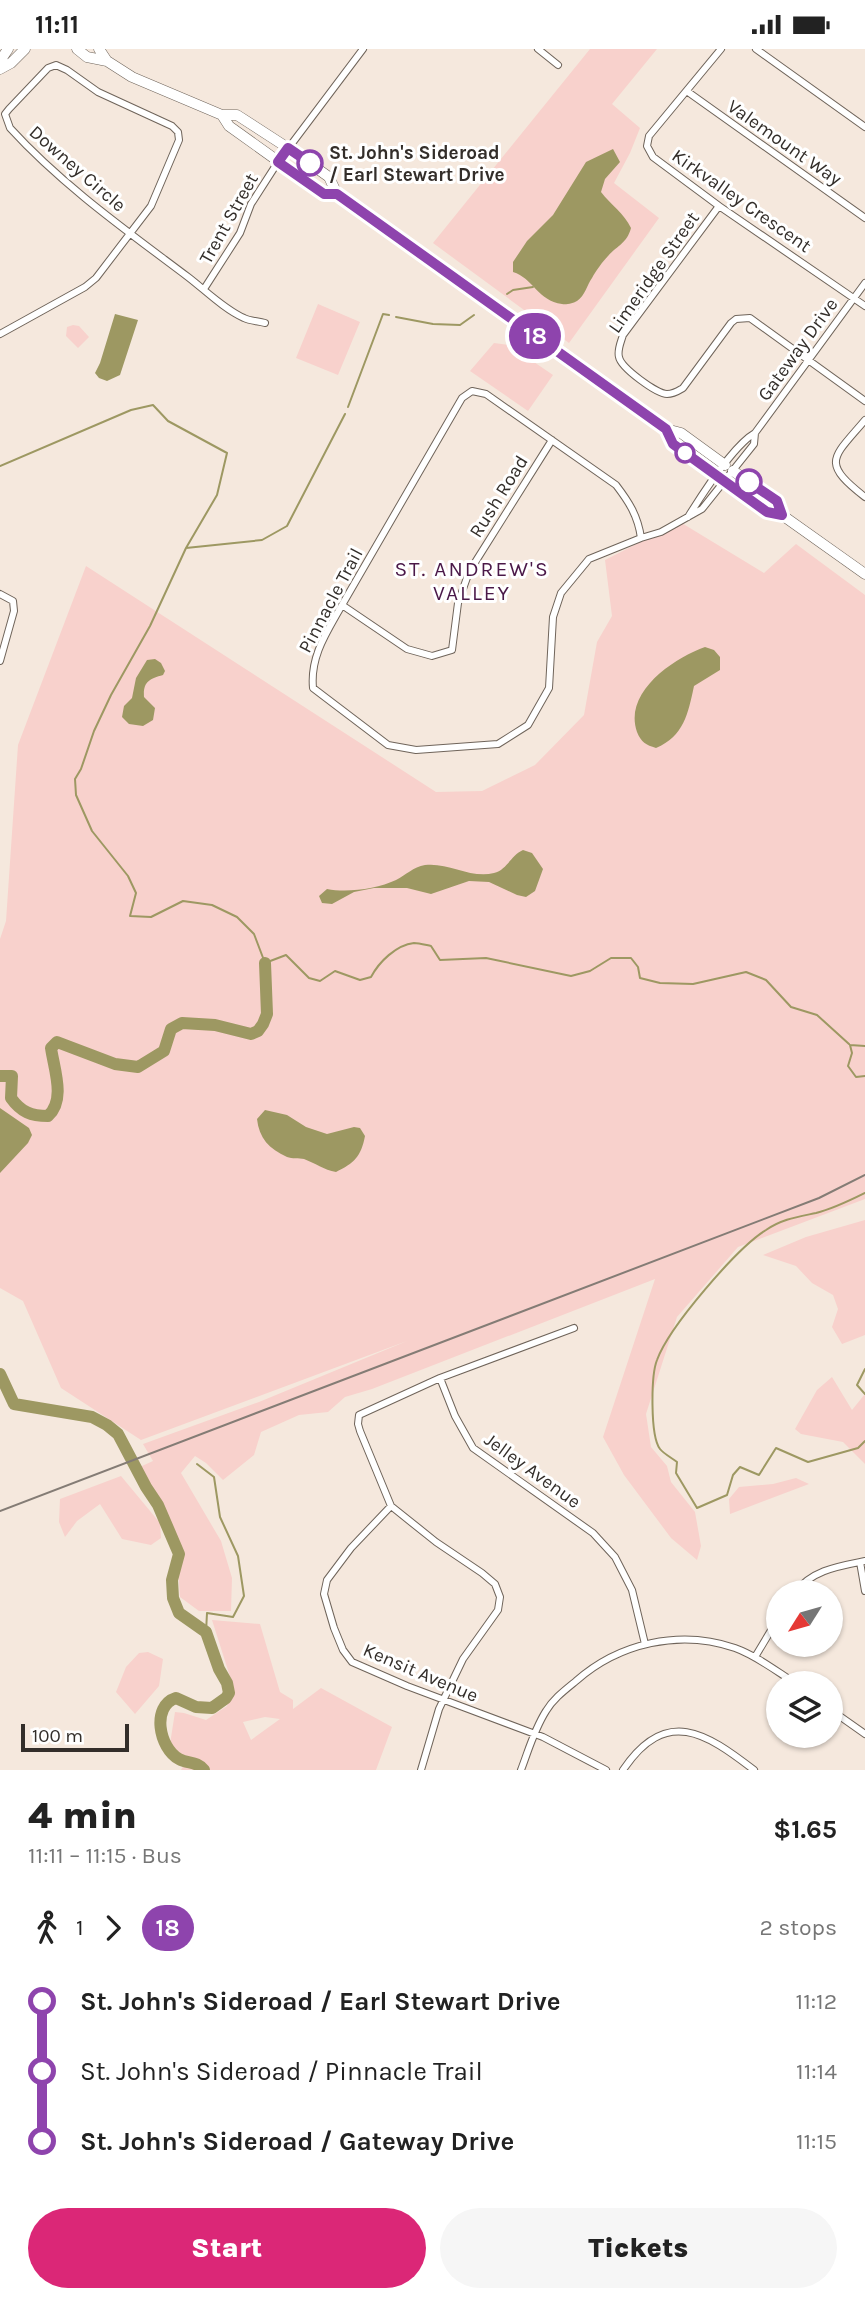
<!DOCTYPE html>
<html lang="en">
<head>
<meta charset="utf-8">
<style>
	:root { --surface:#fff; --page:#f6f6f6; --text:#222; --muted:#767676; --accent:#db2777 }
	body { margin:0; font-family:Karla,sans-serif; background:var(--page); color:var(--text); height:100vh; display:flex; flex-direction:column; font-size:26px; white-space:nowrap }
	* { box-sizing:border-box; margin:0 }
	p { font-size:23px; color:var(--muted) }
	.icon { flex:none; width:38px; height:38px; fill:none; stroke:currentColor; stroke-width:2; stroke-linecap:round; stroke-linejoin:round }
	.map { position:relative; height:1721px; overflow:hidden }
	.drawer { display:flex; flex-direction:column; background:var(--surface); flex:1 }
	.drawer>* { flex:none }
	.badge { padding:0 14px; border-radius:23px; font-size:24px; line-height:46px }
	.needle { width:46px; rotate:233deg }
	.tools { position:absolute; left:766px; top:1531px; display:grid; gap:14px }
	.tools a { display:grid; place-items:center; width:77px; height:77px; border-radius:50%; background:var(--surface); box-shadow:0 2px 5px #0004; font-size:35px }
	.scale { position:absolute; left:21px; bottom:18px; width:108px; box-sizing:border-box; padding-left:7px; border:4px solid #332e2a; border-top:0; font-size:19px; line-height:24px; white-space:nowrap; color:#332e2a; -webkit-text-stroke:5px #fff; paint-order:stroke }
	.map>.badge { position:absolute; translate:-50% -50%; box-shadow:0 0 0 4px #fff }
	.legs { display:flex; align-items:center; gap:10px; height:77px; padding:0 28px; font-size:23px }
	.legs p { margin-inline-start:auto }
	.headline { display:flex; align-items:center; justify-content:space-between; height:119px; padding:0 28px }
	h1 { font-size:38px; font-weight:800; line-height:52px }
	.button { display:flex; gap:14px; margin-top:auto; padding:14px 28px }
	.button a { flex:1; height:80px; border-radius:42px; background:var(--accent); color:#fff; font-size:28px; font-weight:800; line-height:80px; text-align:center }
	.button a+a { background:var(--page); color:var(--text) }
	ul { padding:0 28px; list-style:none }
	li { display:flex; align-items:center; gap:24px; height:70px; font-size:26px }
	li i { display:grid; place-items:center; width:10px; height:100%; margin:0 9px; background:currentColor }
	li i::after { content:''; width:18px; height:18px; margin:-9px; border:5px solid; border-radius:50%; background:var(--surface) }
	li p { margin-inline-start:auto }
	li:first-child i { background:linear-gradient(#0000 50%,currentColor 0) }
	li:last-child i { background:linear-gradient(currentColor 50%,#0000 0) }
	.status { display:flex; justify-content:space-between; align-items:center; height:49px; padding:0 35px; background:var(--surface); direction:ltr }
	.status svg { height:19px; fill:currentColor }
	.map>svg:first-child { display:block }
</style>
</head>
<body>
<div class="status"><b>11:11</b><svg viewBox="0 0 49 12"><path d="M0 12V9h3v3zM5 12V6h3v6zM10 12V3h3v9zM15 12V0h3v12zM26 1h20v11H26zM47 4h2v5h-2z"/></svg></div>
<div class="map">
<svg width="865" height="1721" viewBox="0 0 865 1721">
	<rect width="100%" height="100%" fill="#f5e8dd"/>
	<path fill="#f8d1cc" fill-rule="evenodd" d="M 590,0 L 657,0 L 612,55 L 640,79 L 630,104 L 614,134 L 659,169 L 569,294 L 433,194 Z
		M 318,255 L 360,273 L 338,326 L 296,309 Z
		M 73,276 L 79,277 L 89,288 L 78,299 L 66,287 L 67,278 Z
		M 494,294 L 509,296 L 553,326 L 528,362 L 470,322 Z
		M 680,473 L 764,524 L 796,495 L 865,546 L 865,1150 L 738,1198 L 677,1268 L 646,1365 L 651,1398 L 667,1417 L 671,1433 L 695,1463 L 701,1497 L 697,1511 L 671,1489 L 624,1426 L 603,1388 L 655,1230 L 372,1340 L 345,1348 L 328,1363 L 299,1366 L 261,1383 L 254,1406 L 223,1431 L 206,1414 L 195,1407 L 181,1424 L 221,1492 L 232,1529 L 231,1562 L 199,1562 L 180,1548 L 176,1491 L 143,1426 L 142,1417 L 153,1412 L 143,1395 L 259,1353 L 407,1292 L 141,1391 L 61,1339 L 23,1252 L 0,1239 L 0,890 L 6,872 L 18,696 L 86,517 L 436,743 L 482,742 L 535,716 L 584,666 L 597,593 L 612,567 L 605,511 Z
		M 865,1171 L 865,1286 L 842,1295 L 832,1278 L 838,1260 L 833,1246 L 812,1234 L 796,1217 L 763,1206 L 806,1188 Z
		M 832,1328 L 852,1361 L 865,1345 L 865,1415 L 843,1393 L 801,1385 L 795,1380 L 817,1341 Z
		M 121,1427 L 160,1474 L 161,1489 L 151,1496 L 122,1490 L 100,1455 L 77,1472 L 65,1488 L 59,1473 L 60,1450 Z
		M 796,1429 L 809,1435 L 730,1465 L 729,1450 L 739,1438 L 773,1435 Z
		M 212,1571 L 260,1575 L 280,1643 L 293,1651 L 293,1660 L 321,1639 L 392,1678 L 376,1721 L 181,1721 L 187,1710 L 170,1695 L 175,1663 L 184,1664 L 206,1671 L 227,1657 L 233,1637 ZM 265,1668 L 280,1670 L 251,1691 L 243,1673 Z
		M 148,1603 L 163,1610 L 159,1637 L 135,1665 L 116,1643 L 126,1618 L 139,1604 Z"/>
	<path fill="#9d9862" d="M 613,100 L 620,113 L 605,130 L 601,143 C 611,156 624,164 631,179 C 627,194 618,196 608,207 C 603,212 595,223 592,229 C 587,236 585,247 577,252 C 574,254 566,256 562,255 C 538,252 533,229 513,223 L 513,213 L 527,192 L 553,166 L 586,113 Z
		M 115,265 L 138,271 L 120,326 L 107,332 L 99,329 L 95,324 L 100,314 Z
		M 705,598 L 714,601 L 720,608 L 720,621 L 694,637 C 688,665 684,687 656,699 C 646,696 641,693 637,683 C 623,643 674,609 705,598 Z
		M 155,610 L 161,614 L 165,622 L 163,626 C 149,630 143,633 144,648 L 155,659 L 153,671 L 143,677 L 129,675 L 122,668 L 124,657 L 132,649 L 136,629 L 147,611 Z
		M 523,801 L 532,804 L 543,820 L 535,842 L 526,848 L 517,846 L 489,833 L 469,832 L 431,845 L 407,839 L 374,839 L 354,843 L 332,855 L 322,854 L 319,847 L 327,840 C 347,844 377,840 396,831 C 406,826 413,818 425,816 C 448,813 471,830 494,824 C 507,821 511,806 523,801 Z
		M 0,1059 L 29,1079 L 32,1086 L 28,1094 L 0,1124 Z
		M 265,1061 L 287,1066 L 306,1078 L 327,1085 L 354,1078 L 360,1079 L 365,1087 C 361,1108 354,1114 336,1123 C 324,1121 315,1114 304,1110 C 299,1109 292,1110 287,1108 C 269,1100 259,1089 257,1070 Z"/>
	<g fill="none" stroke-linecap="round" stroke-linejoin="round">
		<path stroke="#9d9862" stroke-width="2" d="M 507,245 L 513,241 L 533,238
			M 396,268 L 433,275 L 460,276 L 474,266
			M 348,358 L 383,265 L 389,266
			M 345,365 L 287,477 L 262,491 L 186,499 L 150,577 L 111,646 L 94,682 L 81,720 L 75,730 L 76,746 L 92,782 L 128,827 L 136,844 L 130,867 L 151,868 L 183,852 L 212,856 L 237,868 L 254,885 L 265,914 L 286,906 L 309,929 L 320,932 L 335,922 L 360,931 L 371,928 C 379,913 396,896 414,894 C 419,894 426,896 431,897 L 440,911 L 486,909 L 571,927 L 590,922 L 611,909 L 631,909 L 638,918 L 640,929 L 660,934 L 693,935 L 746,923 L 766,931 L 791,958 L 817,966 L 849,995
			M 0,417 L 131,361 L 153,356 L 168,372 L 227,404 L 217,446 L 186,499
			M 850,996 L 852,1004 L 848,1017 L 856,1028 L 865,1027
			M 850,996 L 865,997
			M 865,1144 C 849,1152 833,1160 816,1164 C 797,1168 782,1170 766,1181 C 737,1199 669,1278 657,1311 C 651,1326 650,1387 660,1400 C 664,1405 672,1409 677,1413 L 676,1424 L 697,1459 L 727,1446 L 733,1426 L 740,1418 L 759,1426 L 776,1399 L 808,1413 L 858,1399 L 865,1392
			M 865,1320 L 857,1336 L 865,1345
			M 197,1415 L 214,1428 L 220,1468 L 238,1507 L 244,1547 L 233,1568 L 207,1564 L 206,1583"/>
		<path stroke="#9d9862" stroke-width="12" d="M 0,1027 L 12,1027 L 11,1049 C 21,1063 31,1067 48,1067 C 66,1051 54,1020 51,999 L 57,993 L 115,1015 L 138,1018 L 164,1002 L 171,980 L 182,974 L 215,976 L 251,985 L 258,982 L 263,975 L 267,965 L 265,914
			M 0,1325 L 14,1355 L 92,1368 L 107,1376 L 118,1385 L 146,1438 L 158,1456 L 179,1505 L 172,1531 L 173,1549 L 179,1564 L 206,1583 L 219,1620 L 227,1634 L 229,1644 L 226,1649 L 212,1659 L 196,1658 L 176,1649 C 151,1657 159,1699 179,1710 C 188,1715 197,1712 204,1721"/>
		<defs>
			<path id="street" d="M 538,0 L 558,16
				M 721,0 L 649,87 L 647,97 L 653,108 L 719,157 L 865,257
				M 756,0 L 865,78
				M 688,43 L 865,169
				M 719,157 L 623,286 C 621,293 617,301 619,308 C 621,319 657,345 667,345 C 674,345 678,342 683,339 L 731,274 L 736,270 L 750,269 L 865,352
				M 204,240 L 240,184 L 251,155 L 278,113 L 363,0
				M 0,285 L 85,238 L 96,229 L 151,157 L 179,91 L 178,83 L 172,77 L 98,43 L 67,21 L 56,16 L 48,19 L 9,60 L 5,65 L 10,79 C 62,136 127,182 188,228 C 205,241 224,260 244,269 C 250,272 258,272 265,274
				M 472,342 L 486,345 L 616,436 C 629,453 638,467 641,489 L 589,510 L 561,544 L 553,568 L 549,639 L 528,676 L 498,695 L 416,701 L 388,696 L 313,639 C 310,607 327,583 342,556 L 462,349 Z
				M 865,371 C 833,409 820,413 865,448
				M 688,468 C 701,447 734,396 755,384 L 865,234
				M 641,489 L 661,483 L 702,460 L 754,395 L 755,384
				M 0,545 L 13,552 L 14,562 L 0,612
				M 342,556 L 407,600 L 432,607 L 452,601 L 458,554 L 469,523 L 552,391
				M 440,1329 L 455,1367 L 473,1399 L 593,1484 L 615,1508 L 632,1541 L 645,1595
				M 391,1457 L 351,1499 L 327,1531 L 324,1545 L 334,1579 L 343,1601 L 352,1613 L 407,1637 L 543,1688 L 606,1721
				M 860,1513 L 865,1542
				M 795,1544 C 811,1521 840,1517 865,1512
				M 755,1608 L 779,1568
				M 831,1661 L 865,1685
				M 421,1721 L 439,1660 L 463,1610 L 498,1561 L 500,1548 L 495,1535 L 482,1524 L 436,1493 L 391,1457 L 360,1382 L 358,1375 L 359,1366 L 440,1329 L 574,1279
				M 521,1721 C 529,1700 534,1681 546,1662 C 553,1650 565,1641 576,1632 C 619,1594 680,1580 735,1599 C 757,1607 776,1622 795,1634
				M 623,1721 C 666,1657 706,1684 754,1721"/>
			<path id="primary" d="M 77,0 L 87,8 L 107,12 L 132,28 L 222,66 L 237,66 L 288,99 L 329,128 L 337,145 L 666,380 L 681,384 L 725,416
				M 99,0 L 107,12
				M 0,12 L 8,0
				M 0,20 L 11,14 L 25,0
				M 222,66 L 229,77 L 324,145 L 337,145
				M 666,380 L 673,395 L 767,463 L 782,466 L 865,525
				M 733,422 L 777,452 L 782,466"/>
		</defs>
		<use href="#street" stroke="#6f645a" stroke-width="8"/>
		<use href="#primary" stroke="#6f645a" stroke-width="11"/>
		<use href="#street" stroke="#fff" stroke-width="6"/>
		<use href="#primary" stroke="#fff" stroke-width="10"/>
		<path stroke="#847c75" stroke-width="2" d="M 0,1462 L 819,1149 L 865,1126"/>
	</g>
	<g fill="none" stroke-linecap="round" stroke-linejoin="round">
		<defs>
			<path id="line-1" d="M 310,114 L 288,99 L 278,113 L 324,145 L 337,145 L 666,380 L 673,395 L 767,463 L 782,466 L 777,452 L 749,433"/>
		</defs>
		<use href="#line-1" stroke="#fff" stroke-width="16"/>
		<use href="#line-1" stroke="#8e44ad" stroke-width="10"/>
	</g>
	<g fill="#fff" stroke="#8e44ad" stroke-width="3.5">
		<circle cx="310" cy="114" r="12"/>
		<circle cx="685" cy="404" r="9"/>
		<circle cx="749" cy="433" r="12"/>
	</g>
	<g text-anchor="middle" stroke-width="6" stroke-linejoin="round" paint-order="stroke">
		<g font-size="19" fill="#332e2a" stroke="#fff">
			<text transform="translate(785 93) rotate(35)" y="7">Valemount Way</text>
			<text transform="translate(78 119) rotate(41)" y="7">Downey Circle</text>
			<text transform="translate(742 151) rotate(35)" y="7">Kirkvalley Crescent</text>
			<text transform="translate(228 169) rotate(-61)" y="7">Trent Street</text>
			<text transform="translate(653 223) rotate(-55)" y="7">Limeridge Street</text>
			<text transform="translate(797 300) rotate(-54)" y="7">Gateway Drive</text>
			<text transform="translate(498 447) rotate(-58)" y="7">Rush Road</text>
			<text transform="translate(330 551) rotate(-62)" y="7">Pinnacle Trail</text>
			<text transform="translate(533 1421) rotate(36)" y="7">Jelley Avenue</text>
			<text transform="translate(421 1623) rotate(23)" y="7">Kensit Avenue</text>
		</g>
		<g font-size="19" font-weight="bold" fill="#332e2a" stroke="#fff" text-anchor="start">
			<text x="329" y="110">St. John's Sideroad<tspan x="329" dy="22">/ Earl Stewart Drive</tspan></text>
		</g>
		<g font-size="21" letter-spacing="2" fill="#4a1848" stroke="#fff">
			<text x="472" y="527">ST. ANDREW'S<tspan x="472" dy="24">VALLEY</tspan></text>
		</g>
	</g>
</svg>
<div class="tools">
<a><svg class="needle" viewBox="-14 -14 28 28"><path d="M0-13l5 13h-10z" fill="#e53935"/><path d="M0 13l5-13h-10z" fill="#767676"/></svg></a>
<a><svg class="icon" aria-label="layers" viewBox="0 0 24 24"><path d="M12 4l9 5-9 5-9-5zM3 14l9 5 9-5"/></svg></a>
</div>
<div class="scale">100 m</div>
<b class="badge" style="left:535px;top:287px;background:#8e44ad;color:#fff">18</b>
</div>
<section class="drawer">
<div class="headline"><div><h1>4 min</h1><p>11:11 – 11:15 · Bus</p></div><b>$1.65</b></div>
<div class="legs"><svg class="icon" aria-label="walk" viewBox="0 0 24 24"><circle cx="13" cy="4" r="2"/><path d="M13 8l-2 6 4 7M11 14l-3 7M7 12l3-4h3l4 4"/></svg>1<svg class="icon" aria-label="forward" viewBox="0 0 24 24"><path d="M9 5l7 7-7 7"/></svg><b class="badge" style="background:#8e44ad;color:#fff">18</b><p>2 stops</p></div>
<ul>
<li><i style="color:#8e44ad"></i><b>St. John's Sideroad / Earl Stewart Drive</b><p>11:12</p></li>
<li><i style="color:#8e44ad"></i><span>St. John's Sideroad / Pinnacle Trail</span><p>11:14</p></li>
<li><i style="color:#8e44ad"></i><b>St. John's Sideroad / Gateway Drive</b><p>11:15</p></li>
</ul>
<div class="button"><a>Start</a><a>Tickets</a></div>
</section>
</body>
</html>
